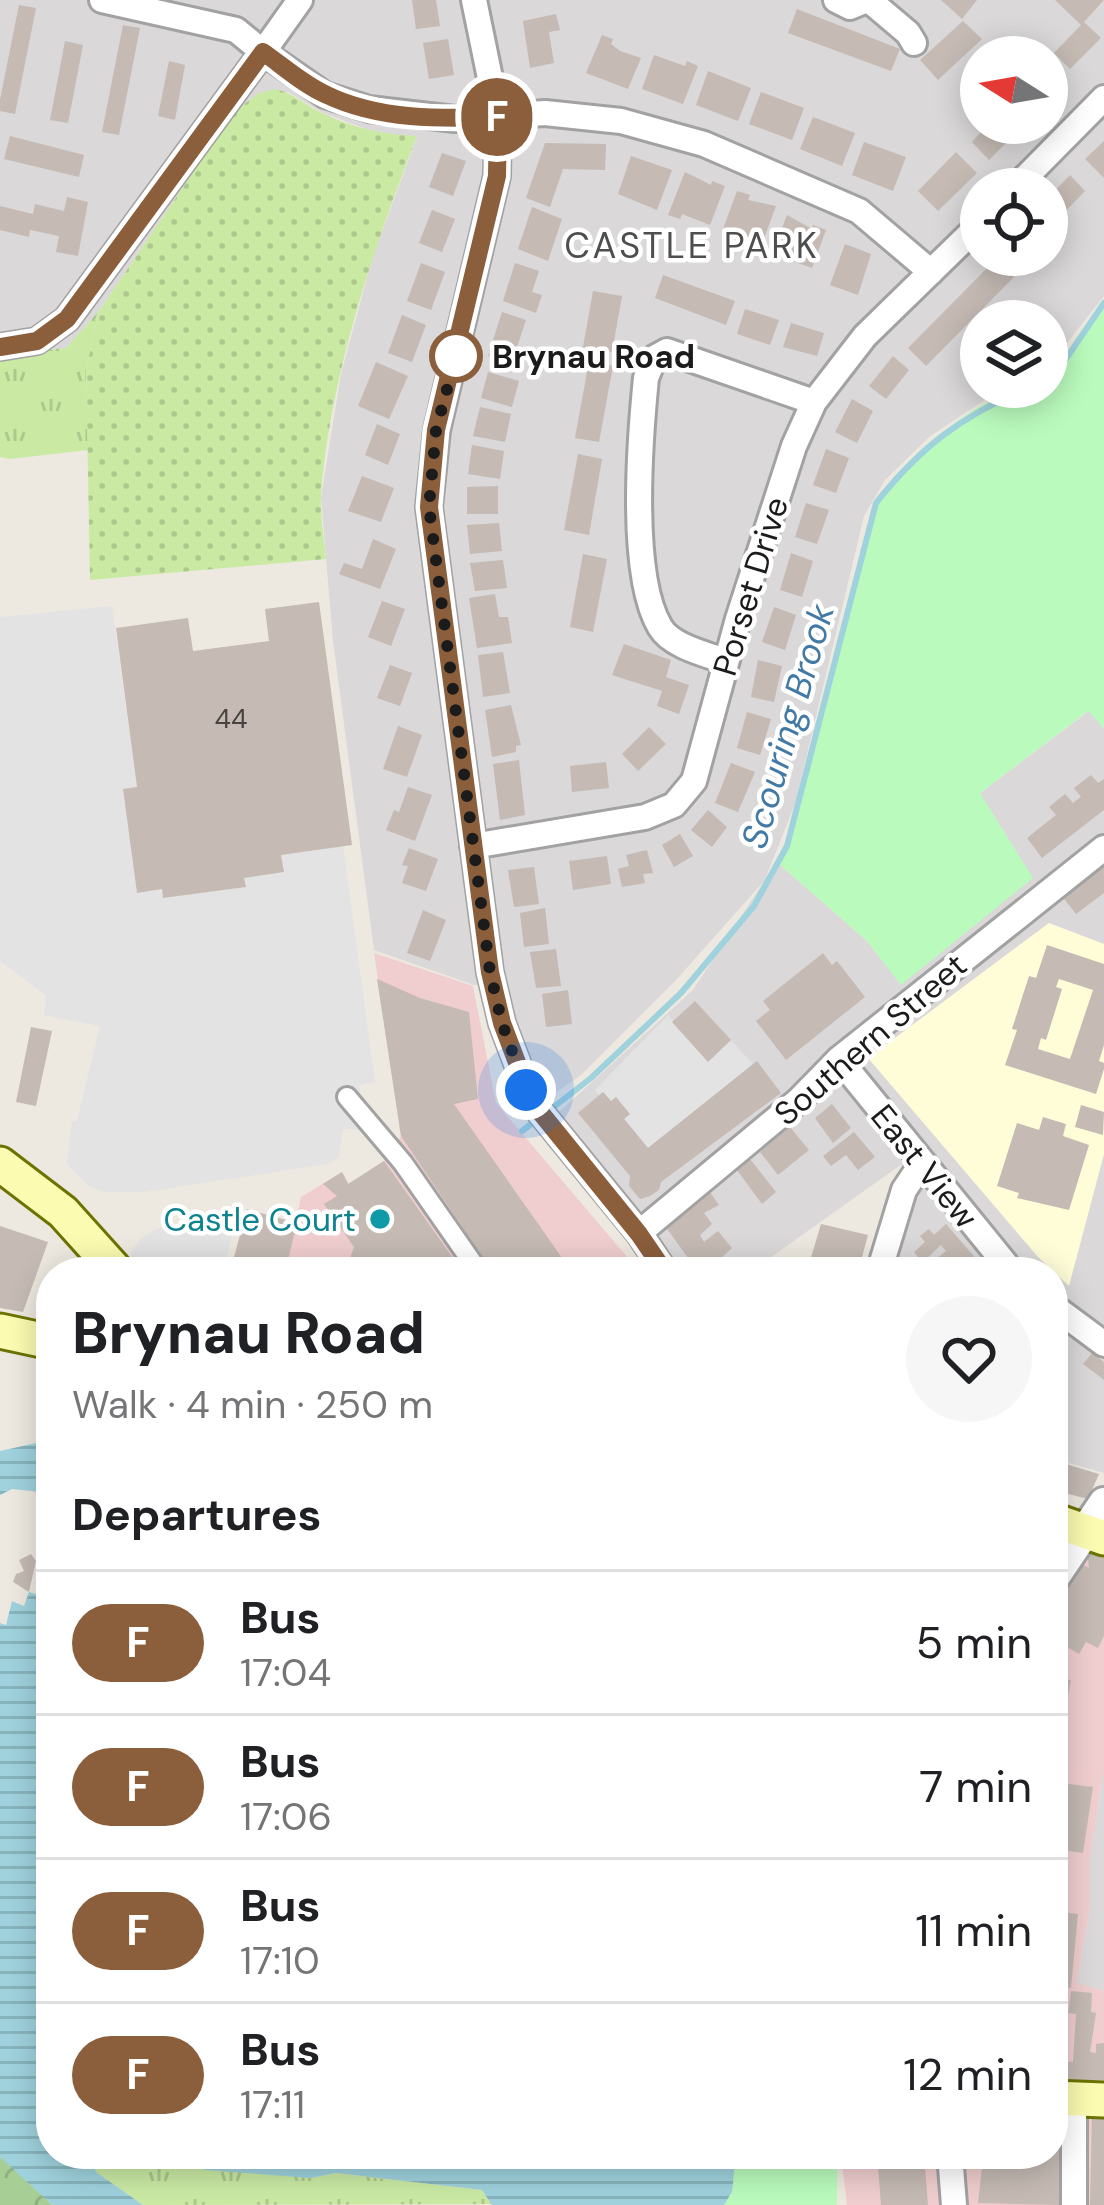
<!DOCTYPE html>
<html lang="en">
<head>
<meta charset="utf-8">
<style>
	:root { --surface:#fff; --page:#f6f6f6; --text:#202124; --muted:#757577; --line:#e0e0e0 }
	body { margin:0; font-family:"DM Sans",sans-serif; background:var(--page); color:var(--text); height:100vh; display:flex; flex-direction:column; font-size:45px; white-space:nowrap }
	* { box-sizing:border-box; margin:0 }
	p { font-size:39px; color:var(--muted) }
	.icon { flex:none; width:66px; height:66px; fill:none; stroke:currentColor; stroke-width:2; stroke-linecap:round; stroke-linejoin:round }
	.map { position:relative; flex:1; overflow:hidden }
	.details { position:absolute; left:36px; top:1257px; width:1032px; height:912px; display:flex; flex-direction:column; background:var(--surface); border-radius:48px; box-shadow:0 6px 30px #0003 }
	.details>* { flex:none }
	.badge { padding:0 24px; border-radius:39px; font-size:42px; line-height:78px }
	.needle { width:78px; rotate:281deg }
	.buttons { position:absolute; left:960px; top:36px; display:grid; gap:24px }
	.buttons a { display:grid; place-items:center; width:108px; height:108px; border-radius:50%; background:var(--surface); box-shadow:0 6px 30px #0003; font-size:60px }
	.you { position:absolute; width:60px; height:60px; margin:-30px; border:9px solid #fff; border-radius:50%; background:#1a73e8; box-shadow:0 0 0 18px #1a73e833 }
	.map>.badge { position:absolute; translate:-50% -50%; box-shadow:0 0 0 6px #fff }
	h2 { padding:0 36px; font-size:45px; line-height:108px }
	.round { display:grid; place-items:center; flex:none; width:126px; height:126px; border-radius:63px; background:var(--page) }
	.head { display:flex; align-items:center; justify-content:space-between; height:204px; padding:0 36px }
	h1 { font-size:57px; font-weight:800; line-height:90px }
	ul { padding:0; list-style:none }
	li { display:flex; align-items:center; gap:36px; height:144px; padding:0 36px; border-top:3px solid var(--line) }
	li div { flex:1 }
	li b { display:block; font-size:45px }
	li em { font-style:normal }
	li .badge { min-width:132px; font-weight:700; text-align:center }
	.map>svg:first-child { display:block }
</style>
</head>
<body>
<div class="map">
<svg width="1104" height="2205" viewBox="0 0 1104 2205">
	<defs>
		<pattern id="grass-tufts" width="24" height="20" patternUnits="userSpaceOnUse" patternTransform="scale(3)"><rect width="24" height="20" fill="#caeaa4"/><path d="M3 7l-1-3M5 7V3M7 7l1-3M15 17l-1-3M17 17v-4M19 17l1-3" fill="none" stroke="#adc88d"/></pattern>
		<pattern id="forest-crowns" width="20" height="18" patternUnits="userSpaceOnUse" patternTransform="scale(3)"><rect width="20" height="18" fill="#a7ce94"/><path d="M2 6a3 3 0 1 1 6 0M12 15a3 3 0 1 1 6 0" fill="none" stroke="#8fb07f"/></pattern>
		<pattern id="garden-dots" width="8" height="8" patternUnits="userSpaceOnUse" patternTransform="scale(3)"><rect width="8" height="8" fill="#caeaa4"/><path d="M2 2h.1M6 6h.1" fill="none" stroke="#adc88d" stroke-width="1.8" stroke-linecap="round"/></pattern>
		<pattern id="water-rules" width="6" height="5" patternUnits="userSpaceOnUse" patternTransform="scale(3)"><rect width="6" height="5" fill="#9fd2dd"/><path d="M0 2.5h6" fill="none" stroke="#88b4bd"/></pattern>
	</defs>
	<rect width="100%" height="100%" fill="#ede9e0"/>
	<path fill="#dad8d8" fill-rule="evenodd" d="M 0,0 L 1104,0 L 1104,296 L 1047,368 L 1047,321 L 981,321 L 981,387 L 1004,387 L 929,437 L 885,480 L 864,516 L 795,804 L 766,877 L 778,863 L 867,941 L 901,984 L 980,793 L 1089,711 L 1104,728 L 1104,1473 L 1058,1460 L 1059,1450 L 1053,1447 L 1053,1272 L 889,1272 L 917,1187 L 902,1164 L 750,1272 L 677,1272 L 655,1235 L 557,1114 L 693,990 L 765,880 L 676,980 L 581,1075 L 551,1096 L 537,1079 L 504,983 L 474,985 L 374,950 L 333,641 L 321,497 L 341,374 L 372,259 L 417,137 L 386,135 L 355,125 L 321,112 L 288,92 L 235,111 L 99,311 L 66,348 L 0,355 ZM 981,57 L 1047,57 L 1047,123 L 981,123 ZM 981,189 L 1047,189 L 1047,255 L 981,255 Z
		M 1104,1769 L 1104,1991 L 1077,1984 L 1090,1907 L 1090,1857 Z"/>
	<path fill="#f0cecf" d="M 374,953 L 473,986 L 496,1103 L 640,1272 L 285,1272 L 301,1197 L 342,1172 L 349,1184 L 384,1161 L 401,1136 Z
		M 1104,1542 L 1104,1769 L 1090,1857 L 1090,1907 L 1077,1983 L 1104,1991 L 1104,2205 L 961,2205 L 955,2154 L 1053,2154 L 1053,1592 L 1092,1546 Z
		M 841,2154 L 950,2154 L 954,2205 L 847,2205 Z"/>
	<path fill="#fffdd8" d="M 1049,923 L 1104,944 L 1104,1154 L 1069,1286 L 1038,1257 L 868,1058 Z"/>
	<path fill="url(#grass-tufts)" d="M 99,311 L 86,369 L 88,450 L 10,459 L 0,457 L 0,355 L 66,348 Z
		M 88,2154 L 187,2154 L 193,2165 L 311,2178 L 336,2173 L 482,2190 L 492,2204 L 143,2205 L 96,2172 Z"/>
	<path fill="url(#forest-crowns)" d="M 0,2157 L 7,2162 L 52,2205 L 0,2205 Z"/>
	<path fill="#bafbbd" d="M 1104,303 L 1104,728 L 1088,711 L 980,793 L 1033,878 L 901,985 L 867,941 L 778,863 L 787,846 L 876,503 C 915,453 979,387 1047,387 L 1047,381 L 1053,378 Z
		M 736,2154 L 837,2154 L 837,2205 L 724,2205 L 732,2192 Z"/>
	<path fill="url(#garden-dots)" d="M 275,89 C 293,93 304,104 320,112 C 350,127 384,135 417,136 C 373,250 331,372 321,494 C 320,515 324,538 326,559 L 90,580 L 86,369 L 99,311 L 235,111 L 259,93 Z"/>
	<path fill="#e3e3e3" d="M 112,606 L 137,787 L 123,790 L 137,892 L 162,889 L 164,898 L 245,887 L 244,878 L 283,872 L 281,855 L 343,846 L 375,1082 L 359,1085 L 366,1130 L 343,1129 L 339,1156 L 328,1164 L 143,1192 L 105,1192 L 89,1186 L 67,1165 L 72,1121 L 77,1121 L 100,1026 L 44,1015 L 46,995 L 0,961 L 0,617 Z
		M 668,1015 L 708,1061 L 731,1040 L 753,1064 L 648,1148 L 604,1093 L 599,1095 L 595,1090 Z
		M 221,1215 L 236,1219 L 223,1272 L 132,1272 L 131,1252 L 141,1238 L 156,1229 L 191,1221 L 218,1229 Z"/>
	<path fill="url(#water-rules)" d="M 36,1443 L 51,1447 L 51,1493 L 12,1489 L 0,1495 L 0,1451 Z
		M 29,1592 L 51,1598 L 51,2154 L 88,2154 L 96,2172 L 143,2205 L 52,2205 L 0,2157 L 0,1623 L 6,1625 L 12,1601 L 24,1606 Z
		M 187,2154 L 736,2154 L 736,2155 L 732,2192 L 724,2205 L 492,2205 L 482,2190 L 336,2173 L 311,2178 L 205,2170 L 193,2165 Z"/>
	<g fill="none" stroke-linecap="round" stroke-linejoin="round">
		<path stroke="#9fd2dd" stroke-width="6" d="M 1047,381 L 1053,378 L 1104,303
			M 546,1113 L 591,1078 L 681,993 L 754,906 L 787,846 L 876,503 C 921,446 964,414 1031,387
			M 522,1131 L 535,1121"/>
	</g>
	<path fill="#c5bab4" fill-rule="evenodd" d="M 412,0 L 436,0 L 440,26 L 416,29 Z
		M 941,0 L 977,0 L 962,19 Z
		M 1055,0 L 1104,0 L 1084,22 L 1101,38 L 1070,69 L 1054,53 L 1081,25 Z
		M 19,5 L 36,8 L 15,114 L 0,111 L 0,100 Z
		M 797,9 L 900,49 L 891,71 L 788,33 Z
		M 556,14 L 560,30 L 549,32 L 554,63 L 530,68 L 523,21 Z
		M 963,21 L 982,39 L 938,80 L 920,60 Z
		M 123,25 L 140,28 L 119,135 L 102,132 Z
		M 602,35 L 613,39 L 611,44 L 620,51 L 641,58 L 628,89 L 586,73 Z
		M 448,39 L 454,75 L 429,79 L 423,43 Z
		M 65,41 L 83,45 L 68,123 L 50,120 Z
		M 654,55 L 685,66 L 687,61 L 698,66 L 683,104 L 642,89 Z
		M 169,61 L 185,65 L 175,120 L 158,116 Z
		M 708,71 L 751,88 L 738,121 L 696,105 Z
		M 761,92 L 804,108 L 792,140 L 749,124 Z
		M 813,117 L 855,133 L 842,166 L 800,149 Z
		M 989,123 L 1013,123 L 1019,130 L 989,160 L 972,142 Z
		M 10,136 L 84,155 L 79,177 L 4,159 Z
		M 1104,141 L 1104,178 L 1085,159 Z
		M 864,142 L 906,157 L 893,191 L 852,175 Z
		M 545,143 L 606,144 L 605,170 L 563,169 L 550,207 L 526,198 Z
		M 956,152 L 977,173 L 938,211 L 918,191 Z
		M 442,153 L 466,161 L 453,196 L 429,187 Z
		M 631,156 L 672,170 L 657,210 L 618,194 Z
		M 685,172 L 711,185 L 712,181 L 725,186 L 710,225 L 682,214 L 680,219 L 668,215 Z
		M 1070,175 L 1085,191 L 1060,217 L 1047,199 Z
		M 737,191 L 750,195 L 748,200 L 776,206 L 762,244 L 723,229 Z
		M 67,197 L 88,202 L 78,256 L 56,252 L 59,236 L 30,230 L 29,237 L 0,230 L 0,206 L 33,214 L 35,204 L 64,211 Z
		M 532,207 L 562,219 L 548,261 L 518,249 Z
		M 432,210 L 455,219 L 442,252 L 419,243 Z
		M 787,215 L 812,229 L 813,225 L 826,230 L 812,268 L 772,254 Z
		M 845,244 L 871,254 L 858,295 L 830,285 Z
		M 996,259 L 1014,277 L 926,366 L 908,348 Z
		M 421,263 L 445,272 L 431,310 L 407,301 Z
		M 515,263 L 539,271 L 532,292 L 542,295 L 536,313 L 503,301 Z
		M 663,275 L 735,301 L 726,325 L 655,298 Z
		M 593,291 L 622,296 L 612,352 L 583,347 Z
		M 745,309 L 779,320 L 770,345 L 737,334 Z
		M 502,312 L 526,320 L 511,365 L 488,356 Z
		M 402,315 L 426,325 L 412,362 L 388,353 Z
		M 791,323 L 824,333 L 817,356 L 783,347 Z
		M 893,356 L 909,370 L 886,399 L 869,386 Z
		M 589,361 L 613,366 L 599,442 L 575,438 Z
		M 376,362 L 408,376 L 389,419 L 358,406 Z
		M 488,372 L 519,381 L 512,407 L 481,398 Z
		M 852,399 L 873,411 L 857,443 L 835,432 Z
		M 480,407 L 511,414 L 505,442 L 473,436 Z
		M 377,424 L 400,434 L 388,465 L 365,455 Z
		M 472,445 L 504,451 L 500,479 L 468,474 Z
		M 826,449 L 849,458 L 836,493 L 813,485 Z
		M 578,454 L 602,459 L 589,535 L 564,530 Z
		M 362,476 L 394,488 L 381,522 L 348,511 Z
		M 498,486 L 498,514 L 467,514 L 467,487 Z
		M 806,503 L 829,510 L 817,544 L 795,537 Z
		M 499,523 L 502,551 L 470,554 L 467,525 Z
		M 373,539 L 396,549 L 380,589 L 339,574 L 344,563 L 362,569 Z
		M 791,553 L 813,561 L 802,597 L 780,590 Z
		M 583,554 L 607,559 L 593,632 L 570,627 Z
		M 503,560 L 507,588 L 475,591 L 470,563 Z
		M 495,594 L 499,617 L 508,617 L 512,643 L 477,648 L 469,598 Z
		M 382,601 L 405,609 L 391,646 L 368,637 Z
		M 319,602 L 352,845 L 281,855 L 284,872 L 244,878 L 246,887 L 163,898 L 162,889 L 137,893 L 123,789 L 137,787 L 116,628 L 188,618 L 193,651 L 269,641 L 265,609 Z
		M 774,607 L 796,615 L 785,650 L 762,642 Z
		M 624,644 L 671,660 L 666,677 L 689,685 L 679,714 L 657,706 L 662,691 L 612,675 Z
		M 503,652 L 510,693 L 483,697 L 478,655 Z
		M 758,660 L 782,666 L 774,702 L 751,697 Z
		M 390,665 L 412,673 L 400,706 L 377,698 Z
		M 511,705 L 521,745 L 516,746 L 516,752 L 492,757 L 485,710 Z
		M 747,712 L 771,719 L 760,755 L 737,748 Z
		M 398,726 L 422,735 L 407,777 L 383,769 Z
		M 649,727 L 666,744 L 638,771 L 622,754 Z
		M 519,760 L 525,815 L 500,820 L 493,764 Z
		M 606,762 L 609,788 L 572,792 L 570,766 Z
		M 731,763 L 755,772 L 738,812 L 715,803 Z
		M 1091,775 L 1098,783 L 1104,779 L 1104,810 L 1042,858 L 1027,838 L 1056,815 L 1049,807 L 1065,794 L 1073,803 L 1078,799 L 1081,797 L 1074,788 Z
		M 408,787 L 432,795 L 415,841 L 386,830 L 394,810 L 399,812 Z
		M 708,810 L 727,827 L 712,847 L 691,830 Z
		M 680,834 L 693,856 L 674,867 L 662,845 Z
		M 409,848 L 438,859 L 426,891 L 402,883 L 408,866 L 402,865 Z
		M 647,850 L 653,873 L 643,874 L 645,883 L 622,887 L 618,869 L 629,866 L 626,855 Z
		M 607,856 L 611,884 L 573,890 L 569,861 Z
		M 1104,863 L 1104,893 L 1076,914 L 1061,895 Z
		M 534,867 L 539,904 L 514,907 L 508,870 Z
		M 545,908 L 549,944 L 524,947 L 520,913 Z
		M 423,910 L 446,920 L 430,961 L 407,953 Z
		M 1047,945 L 1104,964 L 1104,1045 L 1099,1061 L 1104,1063 L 1104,1069 L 1096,1094 L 1005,1065 L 1017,1030 L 1012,1029 L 1029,976 L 1036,978 ZM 1059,979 L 1093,990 L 1070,1059 L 1038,1049 L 1041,1038 L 1046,1040 L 1062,989 L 1056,987 Z
		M 556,949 L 561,986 L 536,988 L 530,952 Z
		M 823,953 L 832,965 L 837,961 L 865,997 L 786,1060 L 756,1021 L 770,1010 L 763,1001 Z
		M 377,979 L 420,998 L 469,1012 L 478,1099 L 454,1104 L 572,1272 L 492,1272 L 401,1136 Z
		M 568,990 L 572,1024 L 546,1027 L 542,994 Z
		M 695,1001 L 731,1040 L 708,1062 L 672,1022 Z
		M 31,1027 L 52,1031 L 36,1106 L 16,1102 Z
		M 757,1061 L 781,1093 L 661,1182 L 659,1190 L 650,1196 L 640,1199 L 629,1186 L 630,1176 L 578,1113 L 603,1092 L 611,1101 L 616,1097 L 630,1114 L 624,1119 L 648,1148 Z
		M 832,1104 L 851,1128 L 833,1143 L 815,1118 Z
		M 1081,1105 L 1104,1112 L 1103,1135 L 1075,1127 Z
		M 1043,1117 L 1066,1124 L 1063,1136 L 1089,1145 L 1069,1210 L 1017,1198 L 1019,1193 L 997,1186 L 1017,1123 L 1039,1130 Z
		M 790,1127 L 809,1150 L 778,1175 L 760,1152 Z
		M 854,1132 L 875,1157 L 858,1170 L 846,1155 L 831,1166 L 823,1156 Z
		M 750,1159 L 776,1192 L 762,1204 L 737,1170 Z
		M 384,1161 L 463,1272 L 345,1272 L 354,1247 L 324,1204 L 337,1196 L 323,1184 L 342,1172 L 348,1184 Z
		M 707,1188 L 719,1205 L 704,1213 L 712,1224 L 700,1235 L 704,1242 L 718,1231 L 732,1248 L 719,1260 L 724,1267 L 737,1258 L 742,1270 L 739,1272 L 698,1272 L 663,1223 Z
		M 247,1209 L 297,1223 L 285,1272 L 230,1272 Z
		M 821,1224 L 868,1235 L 858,1272 L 807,1271 Z
		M 946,1224 L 979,1262 L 987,1272 L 930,1272 L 926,1267 L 946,1251 L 941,1245 L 922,1263 L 914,1252 L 925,1242 L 920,1236 L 929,1229 L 934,1235 Z
		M 0,1226 L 48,1242 L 23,1312 L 0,1308 Z
		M 1092,1353 L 1104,1362 L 1104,1380 L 1083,1364 Z
		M 1053,1449 L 1058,1451 L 1056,1461 L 1099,1474 L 1088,1499 L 1053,1490 Z
		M 1104,1542 L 1104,1636 L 1098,1648 L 1086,1642 L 1079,1654 L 1062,1644 L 1067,1632 L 1053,1626 L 1053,1613 L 1078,1562 L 1089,1568 L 1087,1551 Z
		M 31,1554 L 36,1561 L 29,1592 L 13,1582 L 16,1574 L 24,1571 L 19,1560 Z
		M 1053,1677 L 1071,1680 L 1064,1717 L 1053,1715 Z
		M 1053,1782 L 1093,1787 L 1083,1853 L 1053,1849 Z
		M 1053,1911 L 1078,1914 L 1071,1988 L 1053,1986 Z
		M 1071,1991 L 1092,1993 L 1091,2012 L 1096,2013 L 1090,2052 L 1096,2053 L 1096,2044 L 1104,2043 L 1104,2080 L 1053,2080 L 1053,2060 L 1073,2062 L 1076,2014 L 1068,2013 Z
		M 1053,2112 L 1060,2120 L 1059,2205 L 978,2203 L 982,2167 L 1012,2167 L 1012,2154 L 1053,2154 Z
		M 1092,2114 L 1104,2114 L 1104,2205 L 1090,2205 Z
		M 877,2154 L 924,2154 L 928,2205 L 881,2205 Z"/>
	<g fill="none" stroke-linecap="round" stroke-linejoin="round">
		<defs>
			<path id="pedestrian" d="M 347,1097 L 403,1163 L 479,1272"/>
			<path id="minor" d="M 102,0 L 236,30 L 263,52 L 300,0
				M 474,0 L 498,117 L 497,176 L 437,430 L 429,507 L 490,972 L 502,1023 L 532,1102 L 639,1233 L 665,1272
				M 836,0 L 850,7 L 867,0
				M 869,0 L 908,33 L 914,43
				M 1014,189 L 1104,98
				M 0,347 L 37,341 L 67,319 L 263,52 L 325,95 L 369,109 L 455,119 L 545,113 L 621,121 L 704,144 L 859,211 L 931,272
				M 725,661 C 705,654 671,646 660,627 C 629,575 640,438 646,378 L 654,358 L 667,351 L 814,402
				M 473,846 L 645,817 L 674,805 L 694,781 L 738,619 L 794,446 L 814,402 L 865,336 L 981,223
				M 839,1059 L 1012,1272
				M 639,1233 L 799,1100 L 839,1059 L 1104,848
				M 879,1272 L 904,1190 L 922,1163
				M 1053,1306 L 1104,1344
				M 1074,2100 L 1074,2205
				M 950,2154 L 954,2205"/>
			<path id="tertiary" d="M 1053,1579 L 1104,1503"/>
			<path id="secondary" d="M 0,1164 L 63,1212 L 117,1272
				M 0,1331 L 51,1342
				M 1053,1520 L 1104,1538
				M 1053,2098 L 1104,2100"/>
		</defs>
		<use href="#pedestrian" stroke="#a2a2a2" stroke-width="24"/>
		<use href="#minor" stroke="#a2a2a2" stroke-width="30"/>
		<use href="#tertiary" stroke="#a2a2a2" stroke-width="36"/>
		<use href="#secondary" stroke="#6c7301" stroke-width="39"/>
		<use href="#pedestrian" stroke="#fff" stroke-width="18"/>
		<use href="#minor" stroke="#fff" stroke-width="24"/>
		<use href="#tertiary" stroke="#fff" stroke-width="30"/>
		<use href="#secondary" stroke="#fbfbb1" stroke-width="33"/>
	</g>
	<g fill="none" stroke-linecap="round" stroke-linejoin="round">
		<defs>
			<path id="line" d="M 0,347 L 37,341 L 67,319 L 263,52 C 283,66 304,85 327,95 C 379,120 441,119 498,117 L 497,176 L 436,430 L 429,507 L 490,972 L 502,1023 L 532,1102 L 639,1234 L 665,1272"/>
		</defs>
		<use href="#line" stroke="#fff" stroke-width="27"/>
		<use href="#line" stroke="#8b5e3c" stroke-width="18"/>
		<path stroke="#1b1b1b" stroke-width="12" stroke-dasharray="0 21.6" d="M 456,356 L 457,352 L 436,430 L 429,507 L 490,972 L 502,1023 L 526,1090"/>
	</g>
	<circle fill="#fff" stroke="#8b5e3c" stroke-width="6" cx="456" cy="356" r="24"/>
	<circle fill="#0f9aa8" stroke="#fff" stroke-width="4.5" cx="380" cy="1219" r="12"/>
	<g text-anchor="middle" stroke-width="9" stroke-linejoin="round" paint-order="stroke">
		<g font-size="27" fill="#464341">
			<text x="231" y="728">44</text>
		</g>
		<g font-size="33" font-weight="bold" fill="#1b1b1b" stroke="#fff" text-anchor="start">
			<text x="492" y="368">Brynau Road</text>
		</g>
		<g font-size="33" fill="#1b1b1b" stroke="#fff">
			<text transform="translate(750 586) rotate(-73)" y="12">Porset Drive</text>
			<text transform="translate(870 1039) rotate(-41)" y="12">Southern Street</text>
			<text transform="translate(925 1166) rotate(51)" y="12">East View</text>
		</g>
		<g font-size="33" fill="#0d838f" stroke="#fff" text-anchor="end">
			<text x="356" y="1231">Castle Court</text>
		</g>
		<g font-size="36" letter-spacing="3" fill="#4e4e4e" stroke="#fff">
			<text x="692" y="258">CASTLE PARK</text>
		</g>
		<g font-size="36" font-style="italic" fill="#4379a5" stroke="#fff">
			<text transform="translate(787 726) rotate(-74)" y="13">Scouring Brook</text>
		</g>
	</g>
</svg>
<div class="buttons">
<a><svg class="needle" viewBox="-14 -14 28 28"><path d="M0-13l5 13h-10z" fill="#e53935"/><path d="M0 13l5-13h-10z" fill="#757577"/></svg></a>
<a><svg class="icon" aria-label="locate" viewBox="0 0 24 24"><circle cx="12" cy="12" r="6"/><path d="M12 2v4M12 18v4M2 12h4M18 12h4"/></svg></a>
<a><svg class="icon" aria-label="layers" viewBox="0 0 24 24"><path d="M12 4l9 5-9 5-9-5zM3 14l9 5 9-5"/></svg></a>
</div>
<div class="you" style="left:526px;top:1090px"></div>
<b class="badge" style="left:497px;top:117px;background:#8b5e3c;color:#fff">F</b>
<section class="details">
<div class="head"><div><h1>Brynau Road</h1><p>Walk · 4 min · 250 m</p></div><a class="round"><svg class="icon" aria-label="heart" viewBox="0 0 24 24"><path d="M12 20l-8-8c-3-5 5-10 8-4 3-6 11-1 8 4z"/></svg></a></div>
<h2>Departures</h2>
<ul>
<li><span class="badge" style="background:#8b5e3c;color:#fff">F</span><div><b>Bus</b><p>17:04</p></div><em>5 min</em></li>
<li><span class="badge" style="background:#8b5e3c;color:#fff">F</span><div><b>Bus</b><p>17:06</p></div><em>7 min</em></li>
<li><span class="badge" style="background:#8b5e3c;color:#fff">F</span><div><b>Bus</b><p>17:10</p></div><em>11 min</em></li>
<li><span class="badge" style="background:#8b5e3c;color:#fff">F</span><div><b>Bus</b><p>17:11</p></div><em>12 min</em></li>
</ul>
</section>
</div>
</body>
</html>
